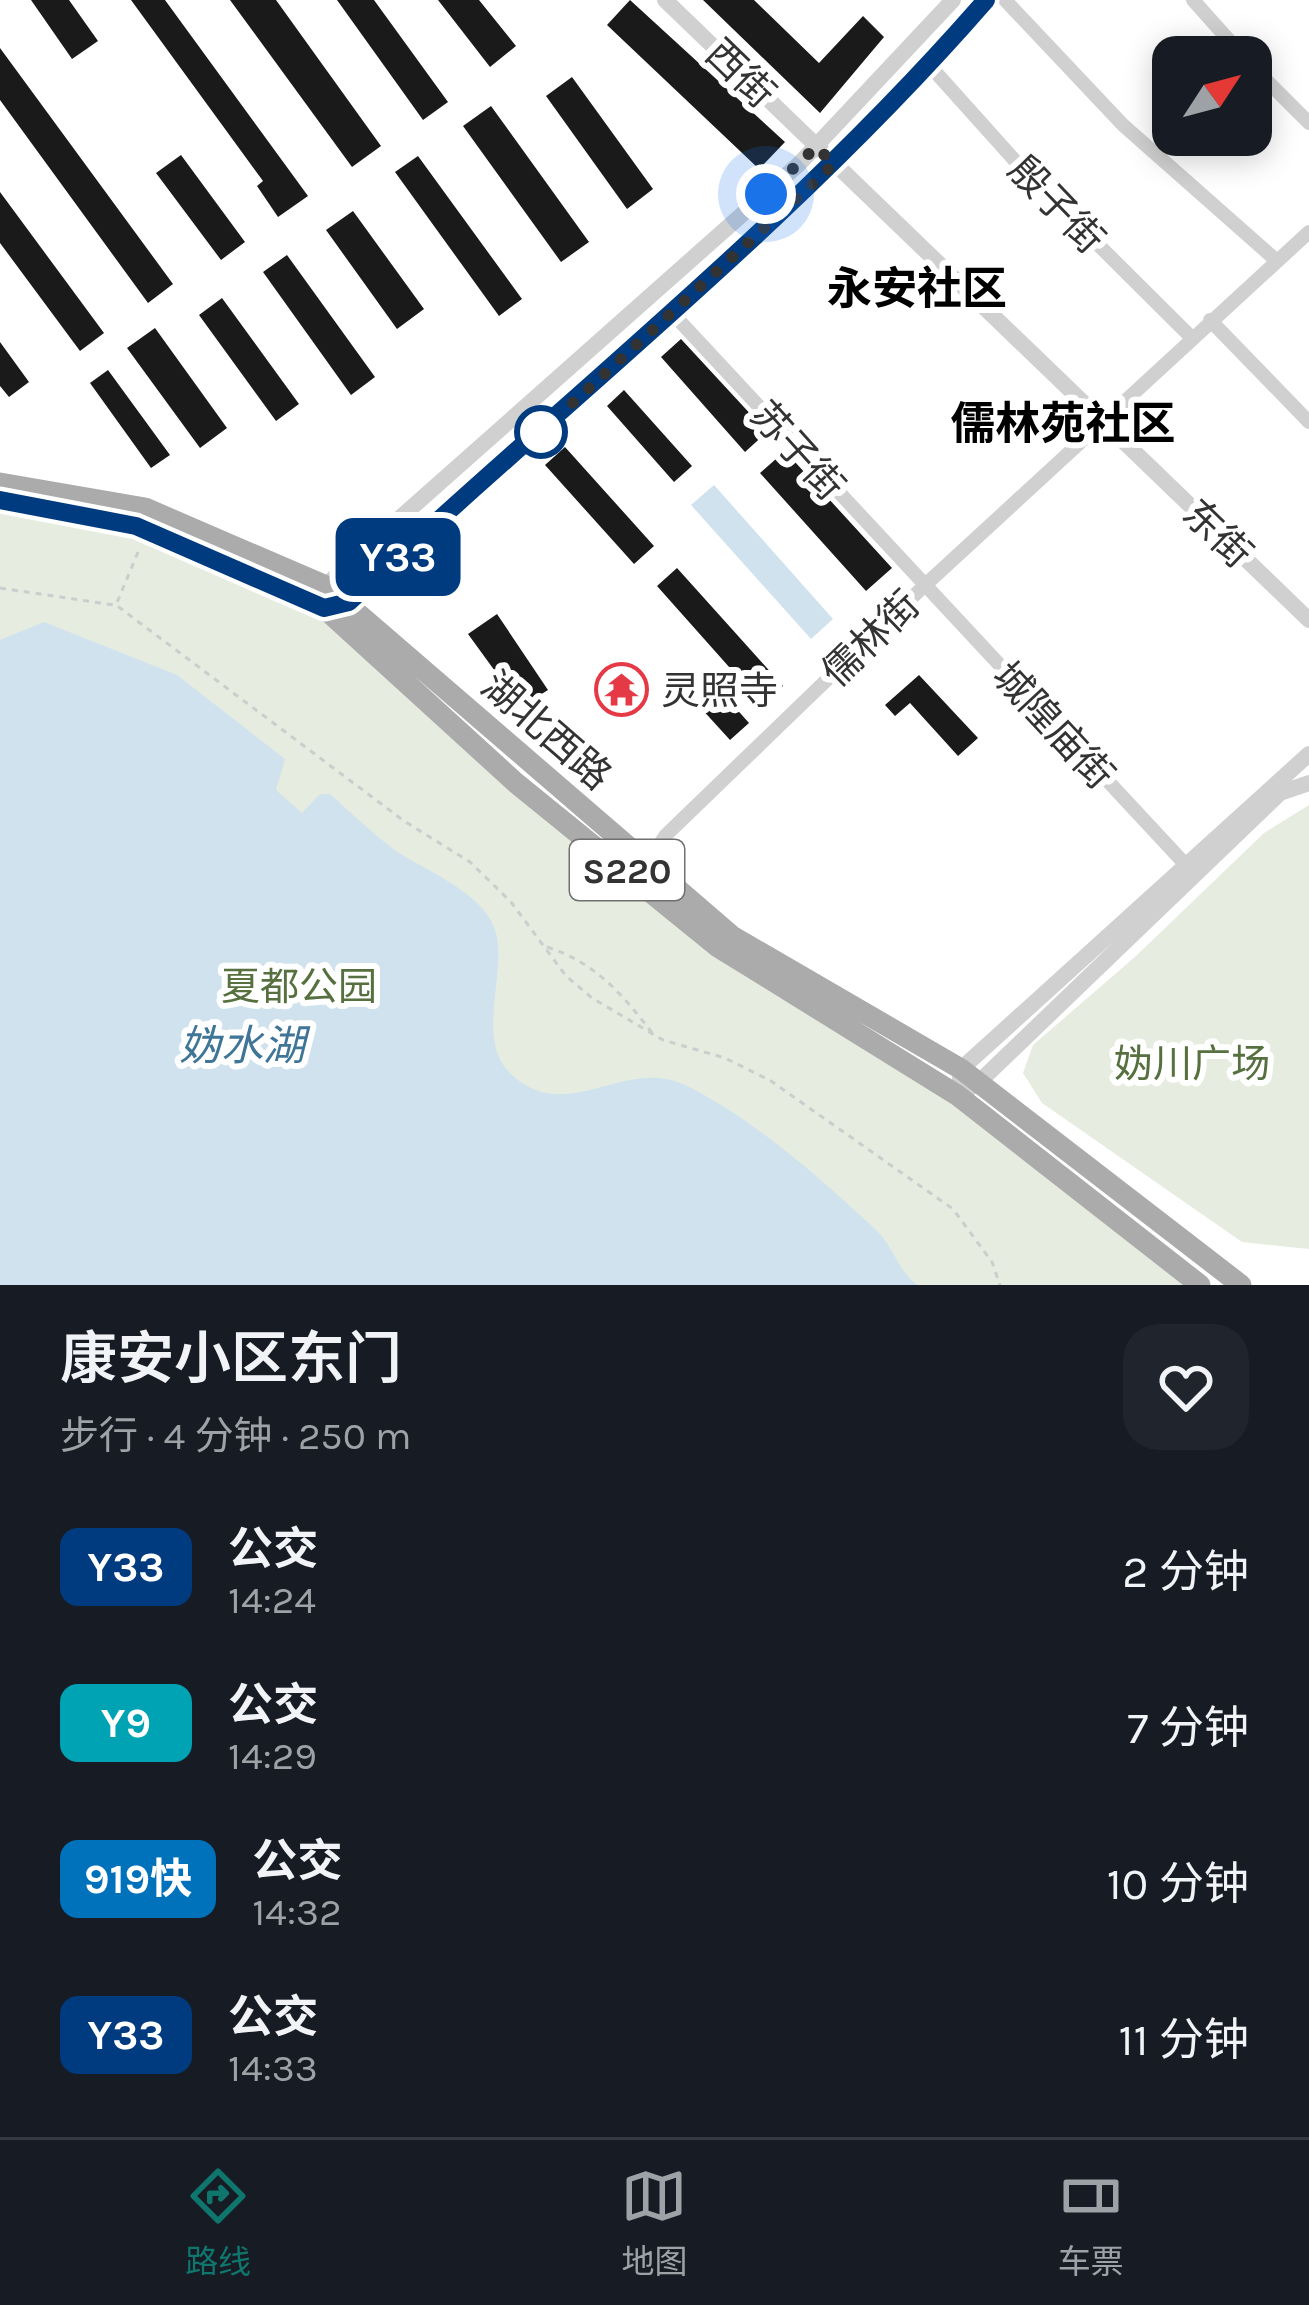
<!DOCTYPE html>
<html lang="zh">
<head>
<meta charset="utf-8">
<style>
	:root { --surface:#171b24; --page:#20242c; --text:#f1f3f6; --muted:#9ea1a6; --line:#363941; --accent:#0f766e }
	body { margin:0; font-family:Karla,"Noto Sans SC",sans-serif; background:var(--page); color:var(--text); height:100vh; display:flex; flex-direction:column; font-size:45px; white-space:nowrap }
	* { box-sizing:border-box; margin:0 }
	p { font-size:39px; color:var(--muted) }
	.icon { flex:none; width:66px; height:66px; fill:none; stroke:currentColor; stroke-width:2; stroke-linecap:round; stroke-linejoin:round }
	.map { position:relative; height:1285px; overflow:hidden }
	.sheet { display:flex; flex-direction:column; background:var(--surface); flex:1 }
	.sheet>* { flex:none }
	.badge { padding:0 24px; border-radius:18px; font-size:42px; line-height:78px }
	.needle { width:78px; rotate:54deg }
	.fabs { position:absolute; left:1152px; top:36px; display:grid; gap:24px }
	.fabs a { display:grid; place-items:center; width:120px; height:120px; border-radius:24px; background:var(--surface); box-shadow:0 6px 30px #0003; font-size:60px }
	.you { position:absolute; width:60px; height:60px; margin:-30px; border:9px solid #fff; border-radius:50%; background:#1a73e8; box-shadow:0 0 0 18px #1a73e833 }
	.map>.badge { position:absolute; translate:-50% -50%; box-shadow:0 0 0 6px #fff }
	.round { display:grid; place-items:center; flex:none; width:126px; height:126px; border-radius:36px; background:var(--page) }
	.summary { display:flex; align-items:center; justify-content:space-between; height:204px; padding:0 60px }
	h1 { font-size:57px; font-weight:600; line-height:90px }
	ul { padding:0; list-style:none }
	li { display:flex; align-items:center; gap:36px; height:156px; padding:0 60px }
	li div { flex:1 }
	li b { display:block; font-size:45px }
	li em { font-style:normal }
	li .badge { min-width:132px; font-weight:700; text-align:center }
	.dock { display:flex; justify-content:space-around; align-items:center; height:168px; border-top:3px solid var(--line); background:var(--surface); font-size:33px; color:var(--muted) }
	.dock a { display:grid; justify-items:center; gap:6px }
	.dock .active { color:var(--accent) }
	.map>svg:first-child { display:block }
</style>
</head>
<body>
<div class="map">
<svg width="1309" height="1285" viewBox="0 0 1309 1285">
	<rect width="100%" height="100%" fill="#fff"/>
	<path fill="#e6ecdf" d="M 0,511 L 132,536 L 324,608 L 516,783 L 957,1095 L 1200,1285 L 0,1285 Z
		M 1309,805 L 1309,1249 L 1242,1242 L 1042,1103 L 1023,1073 L 1033,1045 L 1136,956 L 1264,833 Z"/>
	<path fill="#cfe2ee" d="M 714,485 L 833,619 L 811,639 L 691,505 Z
		M 44,622 L 177,675 L 285,759 L 276,790 L 302,813 L 320,794 L 330,794 C 350,812 370,831 392,848 C 422,870 486,892 496,933 C 507,977 474,1041 512,1075 C 567,1126 626,1056 685,1085 C 753,1118 820,1178 875,1229 C 895,1248 894,1265 917,1285 L 0,1285 L 0,640 Z"/>
	<path fill="#1a1a1a" d="M 31,0 L 69,0 L 98,41 L 72,59 Z
		M 131,0 L 165,0 L 308,196 L 278,217 L 257,186 L 263,181 Z
		M 230,0 L 276,0 L 381,146 L 352,167 Z
		M 337,0 L 374,0 L 448,102 L 423,120 Z
		M 438,0 L 479,0 L 516,46 L 490,67 Z
		M 630,0 L 785,142 L 759,169 L 607,25 Z
		M 703,0 L 754,0 L 819,63 L 863,16 L 884,37 L 820,113 Z
		M 0,48 L 173,284 L 148,303 L 0,100 Z
		M 572,77 L 653,189 L 627,209 L 546,96 Z
		M 491,106 L 589,242 L 561,262 L 463,126 Z
		M 181,155 L 245,242 L 221,260 L 156,173 Z
		M 418,156 L 522,299 L 499,316 L 395,172 Z
		M 0,192 L 104,333 L 80,351 L 0,243 Z
		M 353,211 L 424,309 L 397,329 L 326,230 Z
		M 287,255 L 375,377 L 351,395 L 263,272 Z
		M 222,298 L 299,404 L 276,421 L 199,315 Z
		M 155,328 L 227,428 L 200,448 L 127,348 Z
		M 681,339 L 767,432 L 745,452 L 661,357 Z
		M 0,342 L 29,382 L 9,397 L 0,386 Z
		M 108,370 L 170,455 L 151,468 L 90,383 Z
		M 624,390 L 692,466 L 674,482 L 607,406 Z
		M 565,447 L 654,546 L 634,564 L 545,465 Z
		M 785,451 L 892,568 L 866,591 L 760,473 Z
		M 677,568 L 783,686 L 762,704 L 657,586 Z
		M 497,614 L 548,690 L 521,707 L 468,634 Z
		M 919,675 L 978,738 L 958,756 L 910,703 L 895,716 L 885,705 Z
		M 709,678 L 749,723 L 730,740 L 689,695 Z"/>
	<g fill="none" stroke-linecap="round" stroke-linejoin="round">
		<path stroke="#cdcdcd" stroke-width="3" stroke-dasharray="6 6" stroke-linecap="butt" d="M 138,552 L 116,605 L 404,821 L 470,862 L 511,902 L 566,976 L 592,998 L 663,1040 L 725,1058 L 771,1081 L 953,1209 L 992,1262 L 1000,1285
			M 0,588 L 114,605
			M 547,947 C 596,963 622,994 653,1034"/>
		<path stroke="#d0d0d0" stroke-width="14" d="M 1005,0 L 1123,125 L 1277,261
			M 1193,0 L 1244,57
			M 1251,65 L 1309,123
			M 930,66 L 1027,174 L 1191,337
			M 673,314 L 1185,864
			M 1210,320 L 1309,422
			M 645,866 L 666,835 L 923,587 L 1309,232"/>
		<path stroke="#d0d0d0" stroke-width="16" d="M 665,0 L 1309,620
			M 325,596 L 326,586 L 348,564 L 799,164 L 953,0
			M 337,605 L 349,602 C 564,403 794,222 986,0
			M 960,1079 L 961,1069 L 1309,754
			M 957,1095 L 977,1084 L 1280,793 L 1309,783"/>
		<path stroke="#ababab" stroke-width="21" d="M 0,483 L 145,508 L 326,586 L 732,936 L 961,1069 L 1241,1285
			M 0,499 L 136,526 L 324,608 L 516,783 L 718,947 L 957,1095 L 1200,1285"/>
	</g>
	<g fill="none" stroke-linecap="round" stroke-linejoin="round">
		<defs>
			<path id="line" d="M 0,500 L 136,526 L 324,608 L 349,602 C 563,402 793,222 986,0"/>
		</defs>
		<use href="#line" stroke="#fff" stroke-width="27"/>
		<use href="#line" stroke="#003b80" stroke-width="18"/>
		<path stroke="#333" stroke-width="12" stroke-dasharray="0 21.6" d="M 541,432 L 834,164 L 816,147 L 766,194"/>
	</g>
	<defs>
		<symbol id="temple-ring" viewBox="-11 -11 22 22"><circle r="9.5" fill="#fff" stroke="#e63946" stroke-width="1.5"/><path d="M0-6L5-2H3V0L6.5 2.5H4V6H1.5V3h-3V6H-4V2.5H-6.5L-3 0V-2H-5Z" fill="#e63946"/></symbol>
	</defs>
	<g fill-rule="evenodd">
		<use href="#temple-ring" x="592" y="660" width="59" height="59"/>
	</g>
	<circle fill="#fff" stroke="#003b80" stroke-width="6" cx="541" cy="432" r="24"/>
	<g text-anchor="middle" stroke-width="12" stroke-linejoin="round" paint-order="stroke">
		<rect fill="#fff" stroke="#707070" stroke-width="3" x="570" y="840" width="114" height="60" rx="9"/>
		<g font-size="36" font-weight="bold" fill="#333">
			<text x="627" y="883">S220</text>
		</g>
		<g font-size="39" fill="#333" stroke="#fff">
			<text transform="translate(741 73) rotate(44)" y="14">西街</text>
			<text transform="translate(1057 204) rotate(46)" y="14">殷子街</text>
			<text transform="translate(798 450) rotate(48)" y="14">苏子街</text>
			<text transform="translate(1218 533) rotate(44)" y="14">东街</text>
			<text transform="translate(870 638) rotate(-44)" y="14">儒林街</text>
			<text transform="translate(1054 725) rotate(47)" y="14">城隍庙街</text>
			<text transform="translate(547 730) rotate(41)" y="14">湖北西路</text>
		</g>
		<g font-size="39" fill="#333" stroke="#fff" text-anchor="start">
			<text x="661" y="704">灵照寺</text>
		</g>
		<g font-size="39" fill="#56703f" stroke="#fff">
			<text x="299" y="1000">夏都公园</text>
			<text x="1192" y="1077">妫川广场</text>
		</g>
		<g font-size="42" font-style="italic" fill="#3f7597" stroke="#fff">
			<text x="242" y="1060">妫水湖</text>
		</g>
		<g font-size="45" font-weight="bold" fill="#000" stroke="#fff">
			<text x="917" y="304">永安社区</text>
			<text x="1063" y="439">儒林苑社区</text>
		</g>
	</g>
</svg>
<div class="fabs">
<a><svg class="needle" viewBox="-14 -14 28 28"><path d="M0-13l5 13h-10z" fill="#e53935"/><path d="M0 13l5-13h-10z" fill="#9ea1a6"/></svg></a>
</div>
<div class="you" style="left:766px;top:194px"></div>
<b class="badge" style="left:398px;top:557px;background:#003b80;color:#fff">Y33</b>
</div>
<section class="sheet">
<div class="summary"><div><h1>康安小区东门</h1><p>步行 · 4 分钟 · 250 m</p></div><a class="round"><svg class="icon" aria-label="heart" viewBox="0 0 24 24"><path d="M12 20l-8-8c-3-5 5-10 8-4 3-6 11-1 8 4z"/></svg></a></div>
<ul>
<li><span class="badge" style="background:#003b80;color:#fff">Y33</span><div><b>公交</b><p>14:24</p></div><em>2 分钟</em></li>
<li><span class="badge" style="background:#00a3b4;color:#fff">Y9</span><div><b>公交</b><p>14:29</p></div><em>7 分钟</em></li>
<li><span class="badge" style="background:#0072bc;color:#fff">919快</span><div><b>公交</b><p>14:32</p></div><em>10 分钟</em></li>
<li><span class="badge" style="background:#003b80;color:#fff">Y33</span><div><b>公交</b><p>14:33</p></div><em>11 分钟</em></li>
</ul>
</section>
<nav class="dock">
<a class="active"><svg class="icon" aria-label="directions" viewBox="0 0 24 24"><path d="M12 3l9 9-9 9-9-9zM9 14v-3h6M13 9l2 2-2 2"/></svg>路线</a>
<a><svg class="icon" aria-label="map" viewBox="0 0 24 24"><path d="M3 6l6-2 6 2 6-2v14l-6 2-6-2-6 2zM9 4v14M15 6v14"/></svg>地图</a>
<a><svg class="icon" aria-label="tickets" viewBox="0 0 24 24"><path d="M3 7h18v10H3zM15 7v10"/></svg>车票</a>
</nav>
</body>
</html>
